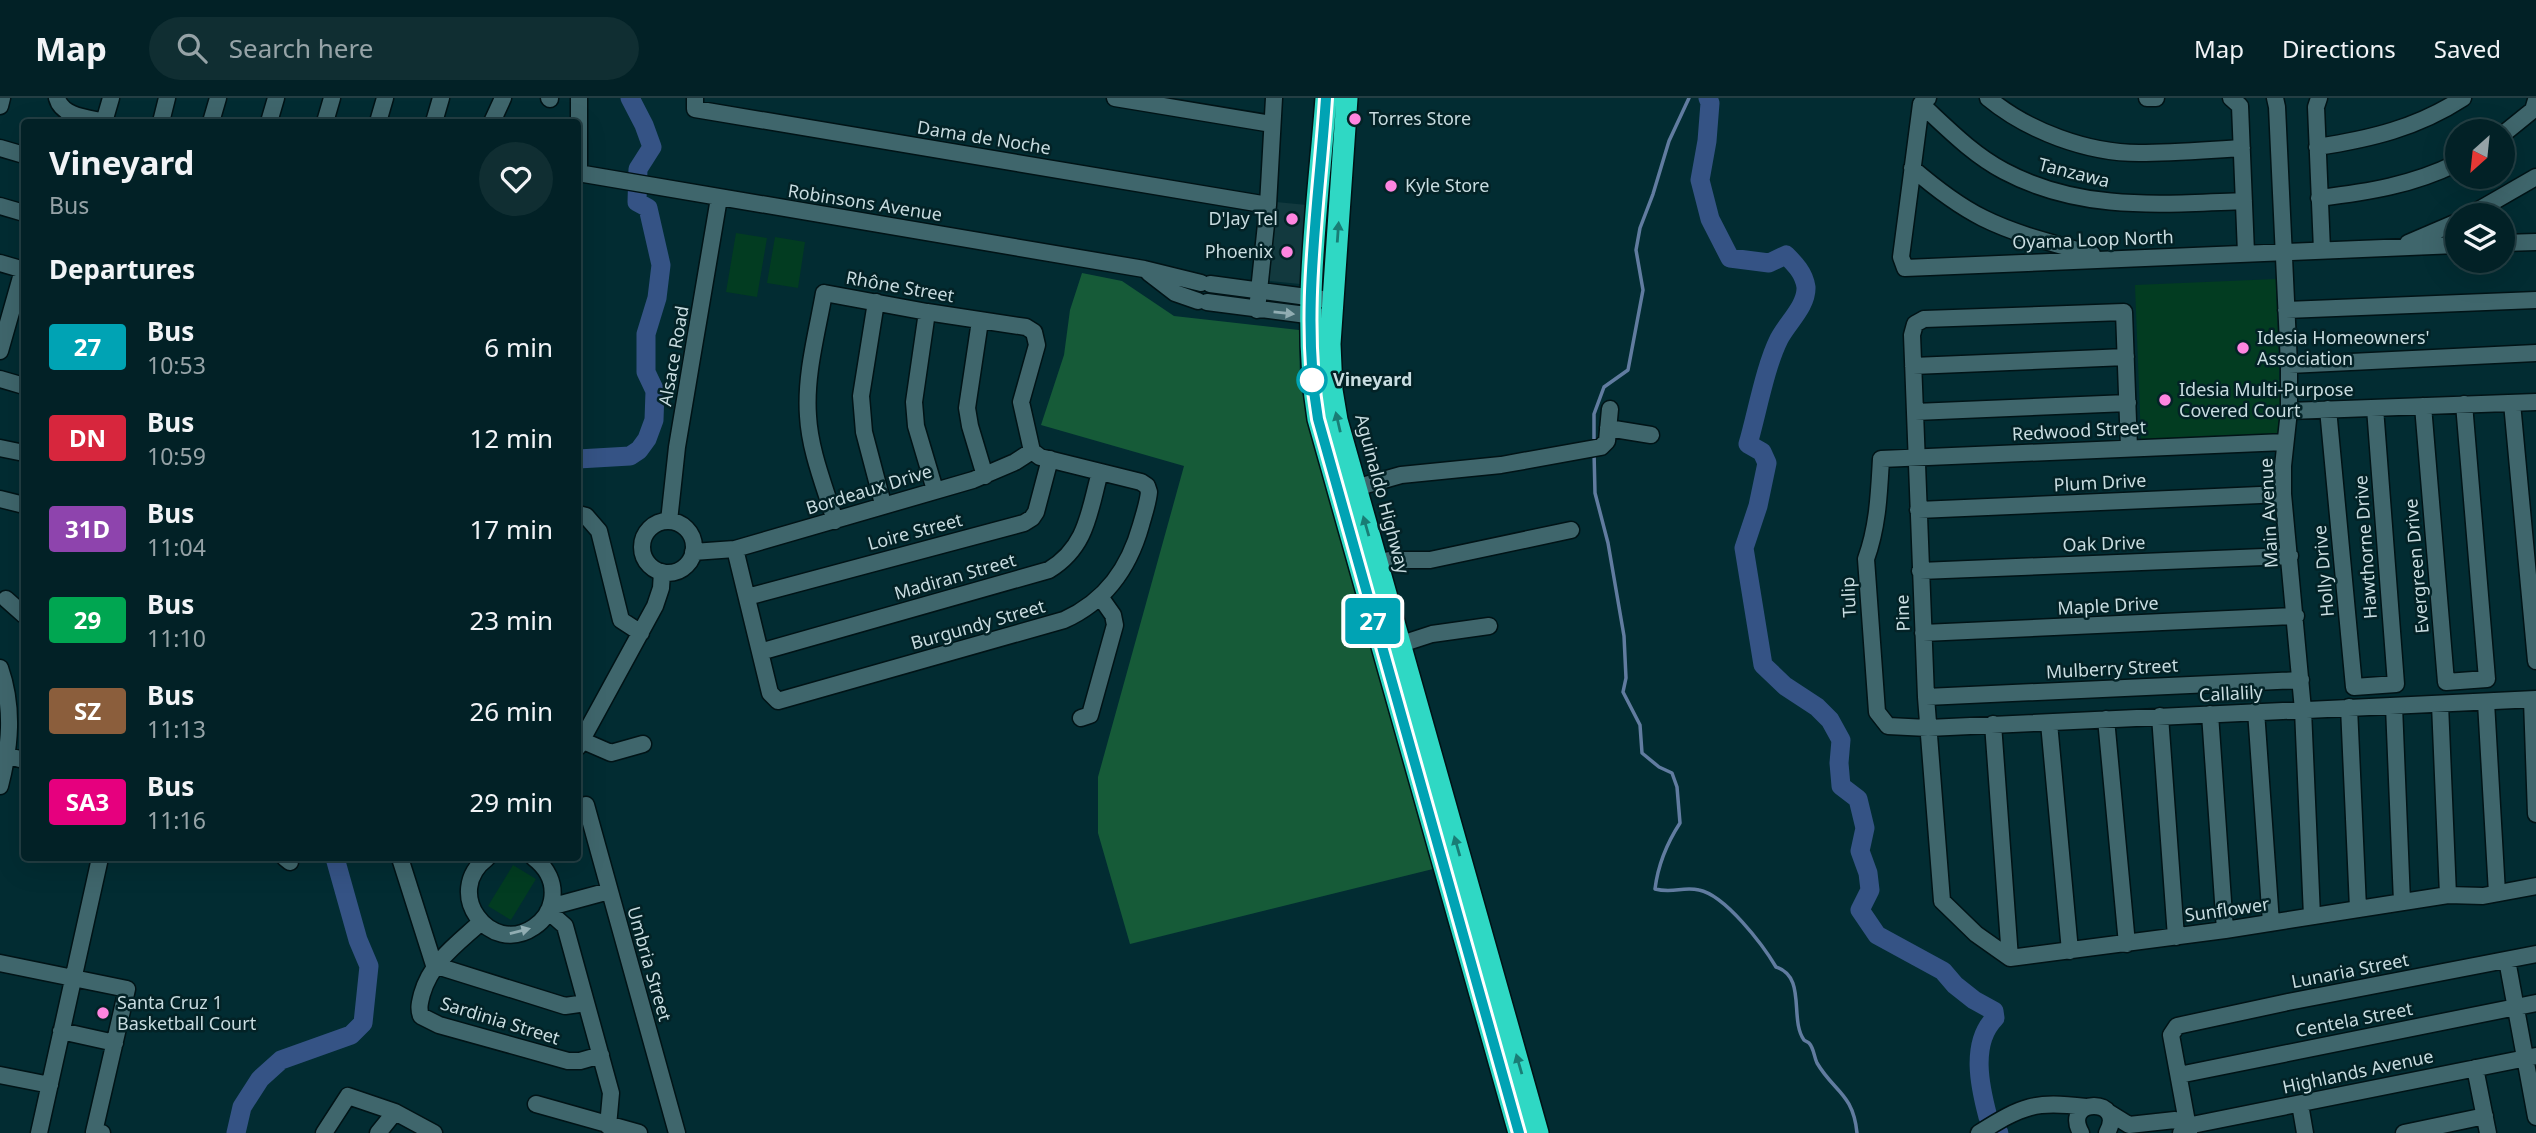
<!DOCTYPE html>
<html lang="en">
<head>
<meta charset="utf-8">
<style>
	:root { --surface:#022126; --page:#102e32; --text:#f1f3f6; --muted:#96a3a7; --line:#233e43 }
	body { margin:0; font-family:"Noto Sans",sans-serif; background:var(--page); color:var(--text); height:100vh; display:flex; flex-direction:column; font-size:26px; white-space:nowrap }
	* { box-sizing:border-box; margin:0 }
	p { font-size:23px; color:var(--muted) }
	.icon { flex:none; width:38px; height:38px; fill:none; stroke:currentColor; stroke-width:2; stroke-linecap:round; stroke-linejoin:round }
	.map { position:relative; flex:1; overflow:hidden }
	.panel { position:absolute; left:21px; top:21px; width:560px; height:742px; display:flex; flex-direction:column; background:var(--surface); border-radius:7px; box-shadow:0 7px 28px #0002,0 0 0 2px var(--line) }
	.panel>* { flex:none }
	.badge { padding:0 14px; border-radius:5px; font-size:24px; line-height:46px }
	.needle { width:46px; rotate:207deg }
	.controls { position:absolute; left:2445px; top:21px; display:grid; gap:14px }
	.controls a { display:grid; place-items:center; width:70px; height:70px; border-radius:50%; background:var(--surface); box-shadow:0 7px 28px #0002,0 0 0 2px var(--line); font-size:35px }
	.map>.badge { position:absolute; translate:-50% -50%; box-shadow:0 0 0 4px #fff }
	h2 { padding:0 28px; font-size:26px; line-height:63px }
	.round { display:grid; place-items:center; flex:none; width:74px; height:74px; border-radius:37px; background:var(--page) }
	.headline { display:flex; align-items:center; justify-content:space-between; height:119px; padding:0 28px }
	h1 { font-size:33px; font-weight:700; line-height:52px }
	ul { padding:0; list-style:none }
	li { display:flex; align-items:center; gap:21px; height:91px; padding:0 28px }
	li div { flex:1 }
	li b { display:block; font-size:26px }
	li em { font-style:normal }
	li .badge { min-width:77px; font-weight:700; text-align:center }
	header { display:flex; align-items:center; gap:42px; box-sizing:border-box; height:98px; padding:0 35px; background:var(--surface); border-bottom:2px solid var(--line) }
	header strong { font-size:33px }
	nav { display:flex; gap:38px; margin-inline-start:auto; font-size:24px }
	.search { width:490px; height:63px; background:var(--page); display:flex; align-items:center; gap:18px; box-sizing:border-box; padding:0 24px; border-radius:38px; color:var(--muted); font-size:26px }
	.map>svg:first-child { display:block }
</style>
</head>
<body>
<header>
<strong>Map</strong>
<div class="search"><svg class="icon" aria-label="search" viewBox="0 0 24 24"><circle cx="10" cy="10" r="6"/><path d="M15 15l6 6"/></svg>Search here</div>
<nav><a>Map</a><a>Directions</a><a>Saved</a></nav>
</header>
<div class="map">
<svg width="2536" height="1035" viewBox="0 0 2536 1035">
	<rect width="100%" height="100%" fill="#022c32"/>
	<path fill="#12393e" d="M 1276,104 L 1307,107 L 1300,186 L 1269,183 Z"/>
	<path fill="#023c21" d="M 736,135 L 767,140 L 757,199 L 726,194 Z
		M 775,139 L 805,144 L 798,190 L 767,185 Z
		M 2276,181 L 2280,303 L 2278,336 L 2141,342 L 2135,187 Z
		M 513,767 L 536,781 L 511,822 L 488,808 Z"/>
	<path fill="#165b38" d="M 1082,175 L 1122,183 L 1174,218 L 1299,232 L 1300,284 L 1309,327 L 1433,771 L 1130,846 L 1098,735 L 1098,679 L 1184,368 L 1041,327 L 1064,257 L 1070,212 Z"/>
	<g fill="none" stroke-linecap="round" stroke-linejoin="round">
		<path stroke="#617ca0" stroke-width="3.5" d="M 1594,347 L 1594,316 L 1604,289 L 1628,272 L 1643,192 L 1636,152 L 1640,130 L 1653,96 L 1669,43 L 1689,0
			M 1594,354 L 1595,395 L 1608,445 L 1624,538 L 1626,580 L 1623,594 L 1640,627 L 1642,655 L 1659,669 L 1672,675 L 1677,689 L 1680,725 C 1667,745 1658,767 1655,791 C 1674,796 1682,788 1699,792 C 1725,797 1763,847 1776,869 C 1807,879 1789,921 1804,942 C 1805,943 1808,944 1809,945 C 1814,950 1814,959 1817,965 C 1834,994 1853,995 1857,1035"/>
		<path stroke="#355385" stroke-width="19" d="M 1708,0 L 1710,5 L 1707,43 L 1700,82 L 1710,121 L 1730,160 L 1769,165 L 1786,157 C 1795,166 1804,175 1806,189 C 1807,208 1787,225 1779,241 C 1765,269 1757,315 1748,346 L 1762,354 L 1767,365 L 1758,408 L 1744,450 L 1763,567 L 1785,588 L 1817,609 L 1830,622 L 1841,642 L 1839,665 L 1841,688 L 1858,701 L 1865,730 L 1860,753 L 1868,775 L 1870,792 L 1860,812 L 1877,837 L 1943,873 L 1955,887 L 1974,902 L 1994,913 L 1995,920 C 1970,945 1980,989 1988,1019
			M 578,361 L 630,358 L 639,352 L 647,341 L 654,322 L 655,293 L 646,274 L 646,236 L 657,200 L 661,167 L 648,110 L 637,104 L 638,71 L 652,49 L 644,27 L 630,0
			M 1998,1034 L 1999,1035
			M 236,1035 L 242,1009 L 260,981 L 281,962 L 351,937 L 363,925 L 369,868 L 358,842 L 335,760"/>
		<defs>
			<path id="minor" d="M 57,0 C 62,19 89,20 106,24
				M 549,0 L 550,1
				M 579,0 L 579,75
				M 695,0 L 695,11 L 1268,107
				M 1115,0 L 1272,26
				M 1928,0 L 1921,6 L 1901,159 L 1905,170 L 2457,147
				M 1988,0 C 2028,33 2087,55 2139,55 C 2173,55 2207,52 2242,50
				M 2147,0 L 2156,0
				M 2231,0 L 2240,8 L 2246,155
				M 2275,0 L 2277,9 L 2289,267 L 2289,313 L 2283,368 L 2283,396 L 2303,612 L 2312,818
				M 2319,0 L 2316,9 L 2322,152
				M 1921,6 C 1947,30 1972,56 2004,73 C 2081,114 2161,106 2244,103
				M 0,8 L 2,0
				M 104,24 L 111,0
				M 161,24 L 167,0
				M 211,24 L 218,0
				M 269,24 L 276,0
				M 325,24 L 332,0
				M 378,24 L 385,0
				M 434,24 L 441,0
				M 492,24 L 503,0
				M 2502,37 L 2533,12 L 2536,2
				M 2317,49 C 2370,41 2417,30 2463,0
				M 0,50 L 24,57
				M 1912,70 C 1934,89 1957,107 1983,120 C 2017,137 2056,146 2092,156
				M 578,75 L 1144,171 L 1201,185
				M 2319,100 C 2368,94 2413,87 2457,65
				M 0,108 L 24,115
				M 2470,117 L 2536,79
				M 2408,145 L 2457,124
				M 2502,145 L 2536,144
				M 0,165 L 24,172
				M 1149,175 L 1175,195 L 1198,203
				M 1210,186 L 1322,201
				M 876,204 L 861,298 L 864,334 L 883,406
				M 1207,204 L 1322,219
				M 1257,212 L 1268,107 L 1274,0
				M 2286,212 L 2536,202
				M 927,214 L 914,304 L 916,328 L 935,392
				M 980,223 L 967,310 L 970,328 L 985,378
				M 0,253 L 23,172
				M 2289,267 L 2536,255
				M 1913,268 L 2126,259
				M 0,281 L 24,288
				M 2512,305 L 2536,563
				M 2423,308 L 2446,584 L 2487,581 L 2464,306
				M 2328,311 L 2354,589 L 2396,586 L 2375,310
				M 2289,313 L 2536,304
				M 1915,314 L 2128,305
				M 1608,330 L 1651,337
				M 2285,344 L 1881,361 C 1879,395 1878,428 1866,461 L 1877,614 L 1888,628 L 1928,630 L 2536,601
				M 0,350 L 24,355
				M 2129,350 L 2124,214 L 1924,221 L 1915,226 L 1912,237 L 1926,599 L 1942,803 L 1976,836 L 2010,860 L 2225,832 L 2448,797 L 2483,798 L 2536,788
				M 1348,392 L 1401,377 L 1501,367 L 1601,349 L 1607,343 L 1610,311
				M 0,401 L 24,407
				M 1918,412 L 2283,396
				M 578,416 L 586,418 L 599,433 L 621,522 L 641,535
				M 669,423 L 677,349 L 719,100
				M 835,423 C 825,389 810,354 808,318 C 805,277 817,235 824,195 L 927,214 L 1026,229 L 1034,234 L 1037,247 L 1021,304 L 1032,353
				M642 449a26 26 0 1 1 52 0a26 26 0 1 1-52 0Z
				M 735,451 L 770,595 L 778,603 L 1064,522 C 1106,503 1129,470 1141,427 C 1144,416 1148,405 1149,394 L 1147,388 L 1141,384 L 1040,359 L 1032,353
				M 693,454 L 735,451 L 973,382 L 1015,364 L 1032,353
				M 1368,469 L 1389,462 L 1430,462 L 1571,432
				M 1920,473 L 2290,458
				M 747,499 L 1024,425 L 1032,420 L 1036,414 L 1050,361
				M 6,501 L 24,517
				M 1923,535 L 2296,518
				M 1392,549 L 1432,536 L 1489,528
				M 760,554 L 1049,472 C 1087,449 1089,414 1100,374
				M 0,570 C 14,610 10,649 0,688
				M 1926,599 L 2301,582
				M 2532,602 L 2536,716
				M 2486,604 L 2497,795
				M 2440,606 L 2448,797
				M 2394,608 L 2402,804
				M 2349,609 L 2358,810
				M 2256,613 L 2271,825
				M 2210,616 L 2225,832
				M 2160,618 L 2176,839
				M 1081,620 L 1090,617 L 1115,527 L 1113,517 L 1101,500
				M 2106,621 L 2127,846
				M 2049,625 L 2070,853
				M 1993,626 L 2010,860
				M 581,642 L 611,655 L 643,646
				M 578,649 L 655,508 L 661,490 L 662,474
				M 0,656 L 24,662
				M 586,707 L 677,1035
				M 285,760 L 290,764
				M 400,760 L 434,867
				M 487,760 C 442,794 490,859 534,829 C 543,823 550,814 552,802 C 555,785 547,770 534,760
				M 550,809 L 609,793
				M 548,813 L 565,828 L 611,995 L 608,1028
				M 481,824 C 457,846 431,864 422,896 C 420,904 418,910 421,918 L 439,927 L 568,963 L 580,963 L 601,957
				M 2507,862 L 2536,1019
				M 0,865 L 127,891 L 94,1034 L 102,1035
				M 434,867 L 565,908 L 586,905
				M 61,933 L 115,945
				M 2475,970 L 2488,1035
				M 0,977 L 50,987
				M 2179,977 L 2536,905
				M 536,1006 L 639,1035
				M 2300,1006 L 2305,1035
				M 2108,1014 L 2129,1027 L 2175,1022 L 2187,1028
				M 39,1035 L 100,760
				M 324,1035 L 348,998 L 395,1014 L 434,1035
				M 378,1035 L 395,1014
				M 1979,1035 C 2024,1007 2034,1003 2086,1009
				M 2081,1035 C 2061,999 2127,999 2107,1035
				M 2181,1035 L 2187,1028 L 2536,958
				M 2189,1035 L 2171,937 L 2177,928 L 2288,904 L 2536,856
				M 2404,1035 L 2485,1018"/>
			<path id="highway" d="M 1326,0 C 1318,106 1301,215 1318,321 L 1519,1035
				M 1347,0 L 1330,246 L 1332,292 L 1337,322 L 1538,1035"/>
		</defs>
		<use href="#minor" stroke="#011316" stroke-width="19"/>
		<use href="#highway" stroke="#011316" stroke-width="24"/>
		<use href="#minor" stroke="#3f666c" stroke-width="16"/>
		<use href="#highway" stroke="#2fd8c4" stroke-width="21"/>
	</g>
	<defs><path id="oneway-solid" d="M-6-.8H1V-3.2L6.5 0L1 3.2V.8H-6Z" transform="scale(1.75)"/></defs>
	<g fill="#197d75">
		<use href="#oneway-solid" transform="translate(1338 134) rotate(-86)"/>
		<use href="#oneway-solid" transform="translate(1338 324) rotate(-103)"/>
		<use href="#oneway-solid" transform="translate(1366 428) rotate(-106)"/>
		<use href="#oneway-solid" transform="translate(1457 748) rotate(-106)"/>
		<use href="#oneway-solid" transform="translate(1519 966) rotate(-106)"/>
	</g>
	<g fill="#91adb2">
		<use href="#oneway-solid" transform="translate(1284 215) rotate(6)"/>
		<use href="#oneway-solid" transform="translate(520 833) rotate(-14)"/>
	</g>
	<g fill="none" stroke-linecap="round" stroke-linejoin="round">
		<defs>
			<path id="line" d="M 1326,0 C 1319,106 1300,215 1318,321 L 1519,1035"/>
		</defs>
		<use href="#line" stroke="#fff" stroke-width="16"/>
		<use href="#line" stroke="#00a3b4" stroke-width="10"/>
	</g>
	<g fill="#fe85e0" stroke="#032226" stroke-width="2.5">
		<circle cx="1355" cy="21" r="7"/>
		<circle cx="1391" cy="88" r="7"/>
		<circle cx="1292" cy="121" r="7"/>
		<circle cx="1287" cy="154" r="7"/>
		<circle cx="2243" cy="250" r="7"/>
		<circle cx="2165" cy="302" r="7"/>
		<circle cx="103" cy="915" r="7"/>
	</g>
	<circle fill="#fff" stroke="#00a3b4" stroke-width="3.5" cx="1312" cy="282" r="14"/>
	<g text-anchor="middle" stroke-width="5" stroke-linejoin="round" paint-order="stroke">
		<g font-size="18" fill="#c8dce0" stroke="#032226" text-anchor="start">
			<text x="1369" y="27">Torres Store</text>
			<text x="1405" y="94">Kyle Store</text>
			<text x="1278" y="127" text-anchor="end">D'Jay Tel</text>
			<text x="1273" y="160" text-anchor="end">Phoenix</text>
			<text x="2257" y="246">Idesia Homeowners'<tspan x="2257" dy="21">Association</tspan></text>
			<text x="2179" y="298">Idesia Multi-Purpose<tspan x="2179" dy="21">Covered Court</tspan></text>
			<text x="117" y="911">Santa Cruz 1<tspan x="117" dy="21">Basketball Court</tspan></text>
		</g>
		<g font-size="18" fill="#c8dce0" stroke="#032226">
			<text transform="translate(984 40) rotate(9)" y="6">Dama de Noche</text>
			<text transform="translate(2074 75) rotate(14)" y="6">Tanzawa</text>
			<text transform="translate(865 105) rotate(9)" y="6">Robinsons Avenue</text>
			<text transform="translate(2093 142) rotate(-2)" y="6">Oyama Loop North</text>
			<text transform="translate(900 189) rotate(10)" y="6">Rhône Street</text>
			<text transform="translate(674 258) rotate(-80)" y="6">Alsace Road</text>
			<text transform="translate(2079 333) rotate(-3)" y="6">Redwood Street</text>
			<text transform="translate(2100 385) rotate(-3)" y="6">Plum Drive</text>
			<text transform="translate(869 392) rotate(-17)" y="6">Bordeaux Drive</text>
			<text transform="translate(1382 396) rotate(75)" y="6">Aguinaldo Highway</text>
			<text transform="translate(2269 415) rotate(-93)" y="6">Main Avenue</text>
			<text transform="translate(915 434) rotate(-15)" y="6">Loire Street</text>
			<text transform="translate(2104 446) rotate(-2)" y="6">Oak Drive</text>
			<text transform="translate(2366 449) rotate(-94)" y="6">Hawthorne Drive</text>
			<text transform="translate(2417 468) rotate(-95)" y="6">Evergreen Drive</text>
			<text transform="translate(2324 473) rotate(-95)" y="6">Holly Drive</text>
			<text transform="translate(955 479) rotate(-16)" y="6">Madiran Street</text>
			<text transform="translate(1849 499) rotate(-93)" y="6">Tulip</text>
			<text transform="translate(2108 508) rotate(-3)" y="6">Maple Drive</text>
			<text transform="translate(1903 515) rotate(-92)" y="6">Pine</text>
			<text transform="translate(978 527) rotate(-16)" y="6">Burgundy Street</text>
			<text transform="translate(2112 571) rotate(-3)" y="6">Mulberry Street</text>
			<text transform="translate(2231 596) rotate(-3)" y="6">Callalily</text>
			<text transform="translate(2227 812) rotate(-8)" y="6">Sunflower</text>
			<text transform="translate(649 866) rotate(74)" y="6">Umbria Street</text>
			<text transform="translate(2350 873) rotate(-11)" y="6">Lunaria Street</text>
			<text transform="translate(2354 922) rotate(-11)" y="6">Centela Street</text>
			<text transform="translate(500 923) rotate(17)" y="6">Sardinia Street</text>
			<text transform="translate(2358 974) rotate(-12)" y="6">Highlands Avenue</text>
		</g>
		<g font-size="18" font-weight="bold" fill="#c8dce0" stroke="#032226" text-anchor="start">
			<text x="1333" y="288">Vineyard</text>
		</g>
	</g>
</svg>
<div class="controls">
<a><svg class="needle" viewBox="-14 -14 28 28"><path d="M0-13l5 13h-10z" fill="#e53935"/><path d="M0 13l5-13h-10z" fill="#96a3a7"/></svg></a>
<a><svg class="icon" aria-label="layers" viewBox="0 0 24 24"><path d="M12 4l9 5-9 5-9-5zM3 14l9 5 9-5"/></svg></a>
</div>
<b class="badge" style="left:1373px;top:523px;background:#00a3b4;color:#fff">27</b>
<section class="panel">
<div class="headline"><div><h1>Vineyard</h1><p>Bus</p></div><a class="round"><svg class="icon" aria-label="heart" viewBox="0 0 24 24"><path d="M12 20l-8-8c-3-5 5-10 8-4 3-6 11-1 8 4z"/></svg></a></div>
<h2>Departures</h2>
<ul>
<li><span class="badge" style="background:#00a3b4;color:#fff">27</span><div><b>Bus</b><p>10:53</p></div><em>6 min</em></li>
<li><span class="badge" style="background:#d7263d;color:#fff">DN</span><div><b>Bus</b><p>10:59</p></div><em>12 min</em></li>
<li><span class="badge" style="background:#8e44ad;color:#fff">31D</span><div><b>Bus</b><p>11:04</p></div><em>17 min</em></li>
<li><span class="badge" style="background:#00a651;color:#fff">29</span><div><b>Bus</b><p>11:10</p></div><em>23 min</em></li>
<li><span class="badge" style="background:#8b5e3c;color:#fff">SZ</span><div><b>Bus</b><p>11:13</p></div><em>26 min</em></li>
<li><span class="badge" style="background:#e6007e;color:#fff">SA3</span><div><b>Bus</b><p>11:16</p></div><em>29 min</em></li>
</ul>
</section>
</div>
</body>
</html>
